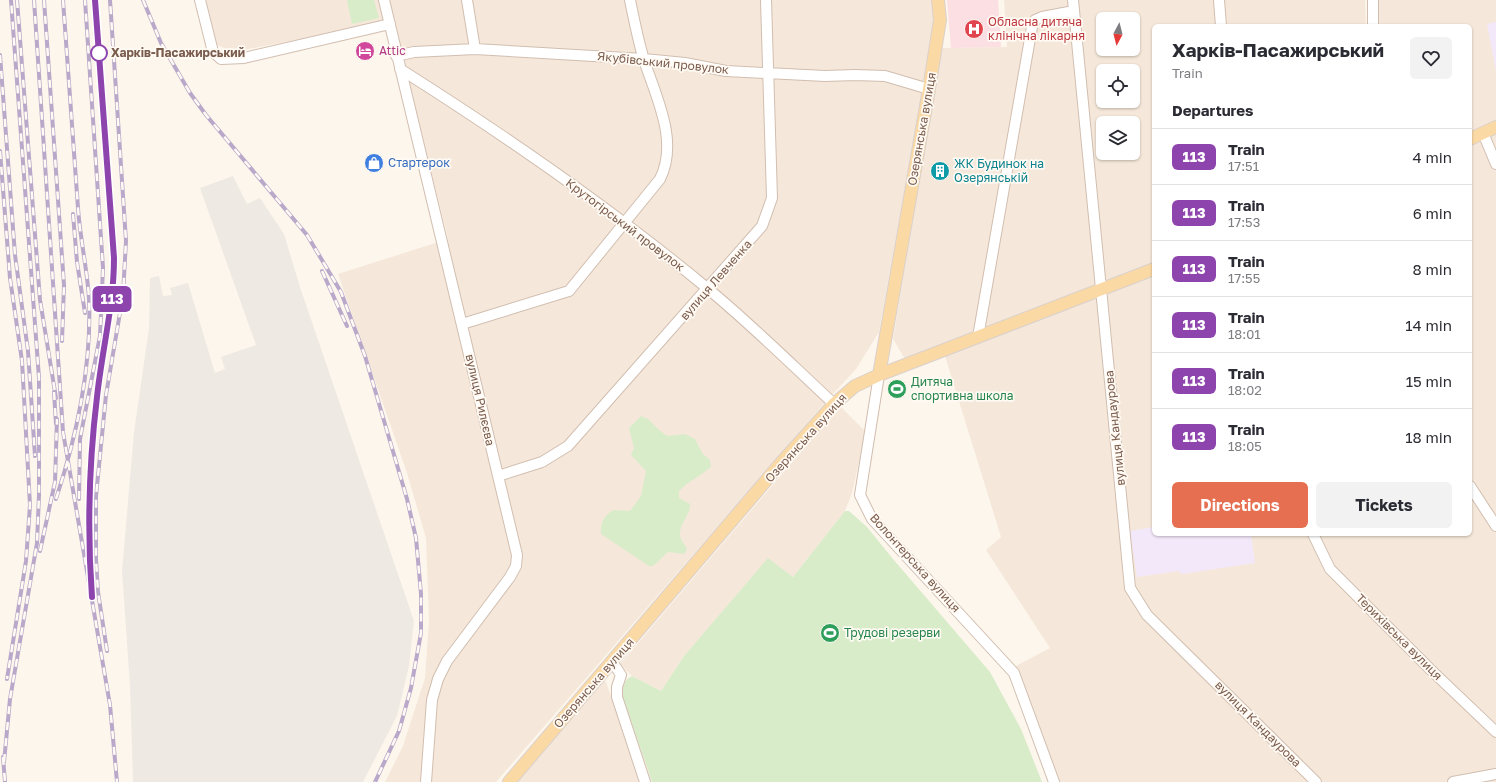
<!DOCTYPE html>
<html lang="en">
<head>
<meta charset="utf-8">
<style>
	:root { --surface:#fff; --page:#f2f2f3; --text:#2b2b33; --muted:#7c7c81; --line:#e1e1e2; --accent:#e76f51 }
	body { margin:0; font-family:"Golos Text",sans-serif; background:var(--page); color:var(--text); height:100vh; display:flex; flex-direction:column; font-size:15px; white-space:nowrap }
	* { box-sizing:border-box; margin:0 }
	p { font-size:13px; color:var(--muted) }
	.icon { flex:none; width:22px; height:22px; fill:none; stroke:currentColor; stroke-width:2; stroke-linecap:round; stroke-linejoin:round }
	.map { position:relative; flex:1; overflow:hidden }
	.panel { position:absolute; left:1152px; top:24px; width:320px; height:512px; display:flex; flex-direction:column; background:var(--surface); border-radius:6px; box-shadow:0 1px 3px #0004 }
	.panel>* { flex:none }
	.badge { padding:0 8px; border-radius:6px; font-size:14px; line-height:26px }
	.needle { width:26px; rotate:187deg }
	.tools { position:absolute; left:1096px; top:12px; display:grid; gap:8px }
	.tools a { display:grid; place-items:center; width:44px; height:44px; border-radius:6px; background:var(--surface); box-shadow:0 1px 3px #0004; font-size:20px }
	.map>.badge { position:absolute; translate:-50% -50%; box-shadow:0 0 0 2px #fff }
	h2 { padding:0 20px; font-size:15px; line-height:36px }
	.round { display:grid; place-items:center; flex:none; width:42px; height:42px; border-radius:6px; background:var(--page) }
	.headline { display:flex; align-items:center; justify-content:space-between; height:68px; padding:0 20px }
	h1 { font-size:19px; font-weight:700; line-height:30px }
	.primary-button { display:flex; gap:8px; margin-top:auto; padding:8px 20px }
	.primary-button a { flex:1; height:46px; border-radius:6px; background:var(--accent); color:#fff; font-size:16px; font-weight:700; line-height:46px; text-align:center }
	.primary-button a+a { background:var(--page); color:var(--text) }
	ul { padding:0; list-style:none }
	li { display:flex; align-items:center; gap:12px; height:56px; padding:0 20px; border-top:1px solid var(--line) }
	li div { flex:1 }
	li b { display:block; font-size:15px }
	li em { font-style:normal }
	li .badge { min-width:44px; font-weight:700; text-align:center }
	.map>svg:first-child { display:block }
</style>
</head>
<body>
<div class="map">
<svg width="1496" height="782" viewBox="0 0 1496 782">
	<rect width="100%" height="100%" fill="#fdf6ec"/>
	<path fill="#f5e8da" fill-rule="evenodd" d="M 206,0 L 933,0 L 935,21 L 879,332 L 856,369 L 821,407 L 496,782 L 385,782 L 403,746 L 425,678 L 429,620 L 426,538 L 407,473 L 338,274 L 448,239 L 394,21 L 233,52 L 215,44 Z
		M 1004,0 L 1365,0 L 1366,26 L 1154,26 L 1154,265 L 906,361 L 893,339 L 941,48 L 1007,47 ZM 1103,19 L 1133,19 L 1133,49 L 1103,49 ZM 1103,71 L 1133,71 L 1133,101 L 1103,101 ZM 1103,123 L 1133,123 L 1133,153 L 1103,153 Z
		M 1378,0 L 1496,0 L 1496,120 L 1470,133 L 1470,26 L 1378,26 Z
		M 1496,131 L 1496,782 L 1057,782 L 1016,666 L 1050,648 L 986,550 L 1001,537 L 945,356 L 1154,276 L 1154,534 L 1470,534 L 1470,143 Z
		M 840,406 L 866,432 L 852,493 L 845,511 L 793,577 L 768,559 L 684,656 L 661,691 L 632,676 L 620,664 Z
		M 605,679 L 641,782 L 514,782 L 516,781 Z"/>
	<path fill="#efe9e4" d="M 233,176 L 247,204 L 260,198 L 284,234 L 300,287 L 414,621 L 409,666 L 397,716 L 363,782 L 133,782 L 130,686 L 122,571 L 134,432 L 149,328 L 150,278 L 159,276 L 163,296 L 172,295 L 170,288 L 188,283 L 215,373 L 225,369 L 221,357 L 256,345 L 200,188 Z"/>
	<path fill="#f3e8fa" d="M 1496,22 L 1496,71 L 1487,24 Z
		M 1154,527 L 1154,534 L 1251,534 L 1255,563 L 1182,574 L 1179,571 L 1137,577 L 1130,531 Z"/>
	<path fill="#fbdfe3" d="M 947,0 L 998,0 L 1001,47 L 951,48 Z"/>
	<path fill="#d8ecc9" d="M 347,0 L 374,0 L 379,18 L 352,24 Z
		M 641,416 L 648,419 L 658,429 L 667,436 L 685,434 L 695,439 L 703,454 L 710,460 L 711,467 C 700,476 689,481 679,491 L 679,498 L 690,504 C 691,515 679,523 680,535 C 680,539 685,545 687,549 L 684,554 L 668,552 L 653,566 L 649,566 L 601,534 C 600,523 604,516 613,510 L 630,511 L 641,496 L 646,471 L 631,455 L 634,448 L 629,428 Z
		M 845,511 L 849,511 L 867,527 L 893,559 L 990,672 L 1021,729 L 1042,782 L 652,782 L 621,692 L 626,680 L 632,676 L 661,691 L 684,656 L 768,558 L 793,577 Z"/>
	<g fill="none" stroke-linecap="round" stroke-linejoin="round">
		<defs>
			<path id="minor" d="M 200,0 L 213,52 L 221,59 L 244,58 L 390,24
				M 384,0 L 517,555 L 516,566 L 510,577 L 447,661 L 438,679 L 432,700 L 426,782
				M 467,0 L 475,49
				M 1073,0 L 1130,588 L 1147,615 L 1316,782
				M 1219,0 L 1221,26
				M 1373,0 L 1373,26
				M 396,56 L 414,52 L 475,49 L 644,59 L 685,63 L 726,71 L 825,76 L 855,75 L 885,76 L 929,89
				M 400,69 C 506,136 610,208 707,288 C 751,324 792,365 834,404
				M 1483,133 L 1496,164
				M 462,324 L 569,291 L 660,179 C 679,141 656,97 644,60 C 638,40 634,20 630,0
				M 978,337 L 1032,27 L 1035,20 L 1042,17 L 1074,11
				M 879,375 L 860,495 L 872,519 L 1014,673 L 1054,782
				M 498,476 L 542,462 L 568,446 L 762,226 L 772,198 L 766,0
				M 1470,486 L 1496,526
				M 1313,534 L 1330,569 L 1431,670 L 1496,732
				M 613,663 L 621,675 L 617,687 L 617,697 L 645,782
				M 1453,782 L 1496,774"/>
			<path id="major" d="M 1470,139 L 1496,127
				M 879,375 L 929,89 L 940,20 L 938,0
				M 509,782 L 781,463 L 834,404 L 855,386 L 879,375 L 1154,269"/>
		</defs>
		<use href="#minor" stroke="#d1beb0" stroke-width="12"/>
		<use href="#major" stroke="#dad1cd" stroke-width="14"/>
		<use href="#minor" stroke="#fff" stroke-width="10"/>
		<use href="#major" stroke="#fbd9a5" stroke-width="12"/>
		<defs>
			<path id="rail" d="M 17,0 L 40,300 L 56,398
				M 34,0 L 63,432 L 110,705 L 117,782
				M 44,0 L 62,257 L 64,285 L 62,341
				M 143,0 L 161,43 L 190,93 L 206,115 L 307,235 L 341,292 L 365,356 L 407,499 L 416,538 L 421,594 L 421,633 L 411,688 L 399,731 L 375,782
				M 0,55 L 15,255 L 28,351 L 35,456
				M 0,151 L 10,278 L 22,361 L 30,505 L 26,561 L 7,679
				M 73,214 L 77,262 L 85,313
				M 322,271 L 347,326
				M 54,392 L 56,424
				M 56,499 C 77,435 92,365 89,298 C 87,268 80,238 78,208 C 73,138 68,69 63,0
				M 79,499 L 80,439 L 100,336 L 103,268 L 85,0
				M 40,551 L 55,482 L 57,419
				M 89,556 L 89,497 L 94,420 L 114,282 L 113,232 L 95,0
				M 107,651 L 98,592 L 96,559 L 96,496 L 106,395 L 123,295 L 126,241 L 110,0
				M 3,757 L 5,782
				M 4,762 L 10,699 L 37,543 L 39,495 L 39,378 L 11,0"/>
		</defs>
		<use href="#rail" stroke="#b9a8c9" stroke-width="4"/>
		<use href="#rail" stroke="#fffaf3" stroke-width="2.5" stroke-dasharray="8" stroke-linecap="butt"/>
	</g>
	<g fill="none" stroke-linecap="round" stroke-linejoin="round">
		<defs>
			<path id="line" d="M 92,597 C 87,530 89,463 97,397 C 102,350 114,305 114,258 L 95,0"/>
		</defs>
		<use href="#line" stroke="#fff" stroke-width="9"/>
		<use href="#line" stroke="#8e44ad" stroke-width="6"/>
	</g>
	<defs>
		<symbol id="hospital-disc" viewBox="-11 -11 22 22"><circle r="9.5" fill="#e0444e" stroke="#fffaf3"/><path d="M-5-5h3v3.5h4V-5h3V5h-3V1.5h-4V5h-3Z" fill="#fff"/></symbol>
		<symbol id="hotel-disc" viewBox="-11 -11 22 22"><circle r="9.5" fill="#d1479c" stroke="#fffaf3"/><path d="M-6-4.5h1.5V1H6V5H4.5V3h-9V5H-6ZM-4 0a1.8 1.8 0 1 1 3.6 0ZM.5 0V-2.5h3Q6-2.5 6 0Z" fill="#fff"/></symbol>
		<symbol id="shop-disc" viewBox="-11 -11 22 22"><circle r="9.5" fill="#3f7fe0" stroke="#fffaf3"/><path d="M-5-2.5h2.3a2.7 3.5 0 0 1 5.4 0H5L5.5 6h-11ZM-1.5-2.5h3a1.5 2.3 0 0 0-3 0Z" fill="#fff"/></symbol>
		<symbol id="building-disc" viewBox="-11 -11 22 22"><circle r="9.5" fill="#0f9aa8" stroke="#fffaf3"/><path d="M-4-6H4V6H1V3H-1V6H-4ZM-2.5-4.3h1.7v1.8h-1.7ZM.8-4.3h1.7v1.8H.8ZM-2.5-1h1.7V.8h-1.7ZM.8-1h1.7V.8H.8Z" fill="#fff"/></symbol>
		<symbol id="stadium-disc" viewBox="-11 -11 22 22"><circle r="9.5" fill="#2e9e5b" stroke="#fffaf3"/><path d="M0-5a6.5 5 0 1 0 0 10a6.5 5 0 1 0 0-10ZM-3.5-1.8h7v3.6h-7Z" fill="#fff"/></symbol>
	</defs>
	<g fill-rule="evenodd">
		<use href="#hospital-disc" x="963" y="18" width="22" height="22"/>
		<use href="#hotel-disc" x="354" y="40" width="22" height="22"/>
		<use href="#shop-disc" x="363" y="152" width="22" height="22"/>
		<use href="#building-disc" x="929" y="160" width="22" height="22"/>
		<use href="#stadium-disc" x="886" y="378" width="22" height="22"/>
		<use href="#stadium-disc" x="819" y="622" width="22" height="22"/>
	</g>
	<circle fill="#fff" stroke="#8e44ad" stroke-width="2" cx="99" cy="53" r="8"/>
	<g text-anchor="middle" stroke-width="3.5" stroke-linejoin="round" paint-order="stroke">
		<g font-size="12" fill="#be3a42" stroke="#fffaf3" text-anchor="start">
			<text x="988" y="26">Обласна дитяча<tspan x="988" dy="14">клінічна лікарня</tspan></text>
		</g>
		<g font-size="12" fill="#b23c85" stroke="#fffaf3" text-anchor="start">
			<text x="379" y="55">Attic</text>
		</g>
		<g font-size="12" font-weight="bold" fill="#7a5c4d" stroke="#fffaf3" text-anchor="start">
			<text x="111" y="57">Харків-Пасажирський</text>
		</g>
		<g font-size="12" fill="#7a5c4d" stroke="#fffaf3">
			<text transform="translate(663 63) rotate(6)" y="4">Якубівський провулок</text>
			<text transform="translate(922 129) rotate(-80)" y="4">Озерянська вулиця</text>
			<text transform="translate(625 225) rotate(37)" y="4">Крутогірський провулок</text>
			<text transform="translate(716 280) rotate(-49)" y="4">вулиця Левченка</text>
			<text transform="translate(480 400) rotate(77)" y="4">вулиця Рилєєва</text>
			<text transform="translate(1115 428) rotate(-96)" y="4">вулиця Кандаурова</text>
			<text transform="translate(806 438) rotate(-48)" y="4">Озерянська вулиця</text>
			<text transform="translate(915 563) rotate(48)" y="4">Волонтерська вулиця</text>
			<text transform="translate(1399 637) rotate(45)" y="4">Терихівська вулиця</text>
			<text transform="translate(594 683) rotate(-49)" y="4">Озерянська вулиця</text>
			<text transform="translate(1258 724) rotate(45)" y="4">вулиця Кандаурова</text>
		</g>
		<g font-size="12" fill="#366cbe" stroke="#fffaf3" text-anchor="start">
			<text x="388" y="167">Стартерок</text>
		</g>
		<g font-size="12" fill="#0d838f" stroke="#fffaf3" text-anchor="start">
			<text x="954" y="168">ЖК Будинок на<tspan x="954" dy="14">Озерянській</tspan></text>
		</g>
		<g font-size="12" fill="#27864d" stroke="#fffaf3" text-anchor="start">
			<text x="911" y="386">Дитяча<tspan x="911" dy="14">спортивна школа</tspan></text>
			<text x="844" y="637">Трудові резерви</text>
		</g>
	</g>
</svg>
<div class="tools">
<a><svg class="needle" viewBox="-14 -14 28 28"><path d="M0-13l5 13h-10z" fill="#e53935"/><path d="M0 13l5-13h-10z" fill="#7c7c81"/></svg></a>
<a><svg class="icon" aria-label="locate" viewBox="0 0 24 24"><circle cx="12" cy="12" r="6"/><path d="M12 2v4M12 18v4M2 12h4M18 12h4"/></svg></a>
<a><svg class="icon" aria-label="layers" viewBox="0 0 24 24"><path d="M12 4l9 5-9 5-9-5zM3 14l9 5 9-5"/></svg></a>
</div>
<b class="badge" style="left:112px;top:299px;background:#8e44ad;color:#fff">113</b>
<section class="panel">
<div class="headline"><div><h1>Харків-Пасажирський</h1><p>Train</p></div><a class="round"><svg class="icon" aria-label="heart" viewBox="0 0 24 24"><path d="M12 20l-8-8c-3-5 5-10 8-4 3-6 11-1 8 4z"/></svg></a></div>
<h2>Departures</h2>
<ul>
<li><span class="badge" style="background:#8e44ad;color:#fff">113</span><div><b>Train</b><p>17:51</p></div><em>4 min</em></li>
<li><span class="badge" style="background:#8e44ad;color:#fff">113</span><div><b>Train</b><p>17:53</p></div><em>6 min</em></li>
<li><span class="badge" style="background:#8e44ad;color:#fff">113</span><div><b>Train</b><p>17:55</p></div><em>8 min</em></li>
<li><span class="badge" style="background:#8e44ad;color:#fff">113</span><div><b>Train</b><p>18:01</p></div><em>14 min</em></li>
<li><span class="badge" style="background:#8e44ad;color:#fff">113</span><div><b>Train</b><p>18:02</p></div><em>15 min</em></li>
<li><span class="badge" style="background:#8e44ad;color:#fff">113</span><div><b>Train</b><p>18:05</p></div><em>18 min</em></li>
</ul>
<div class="primary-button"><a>Directions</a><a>Tickets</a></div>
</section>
</div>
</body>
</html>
